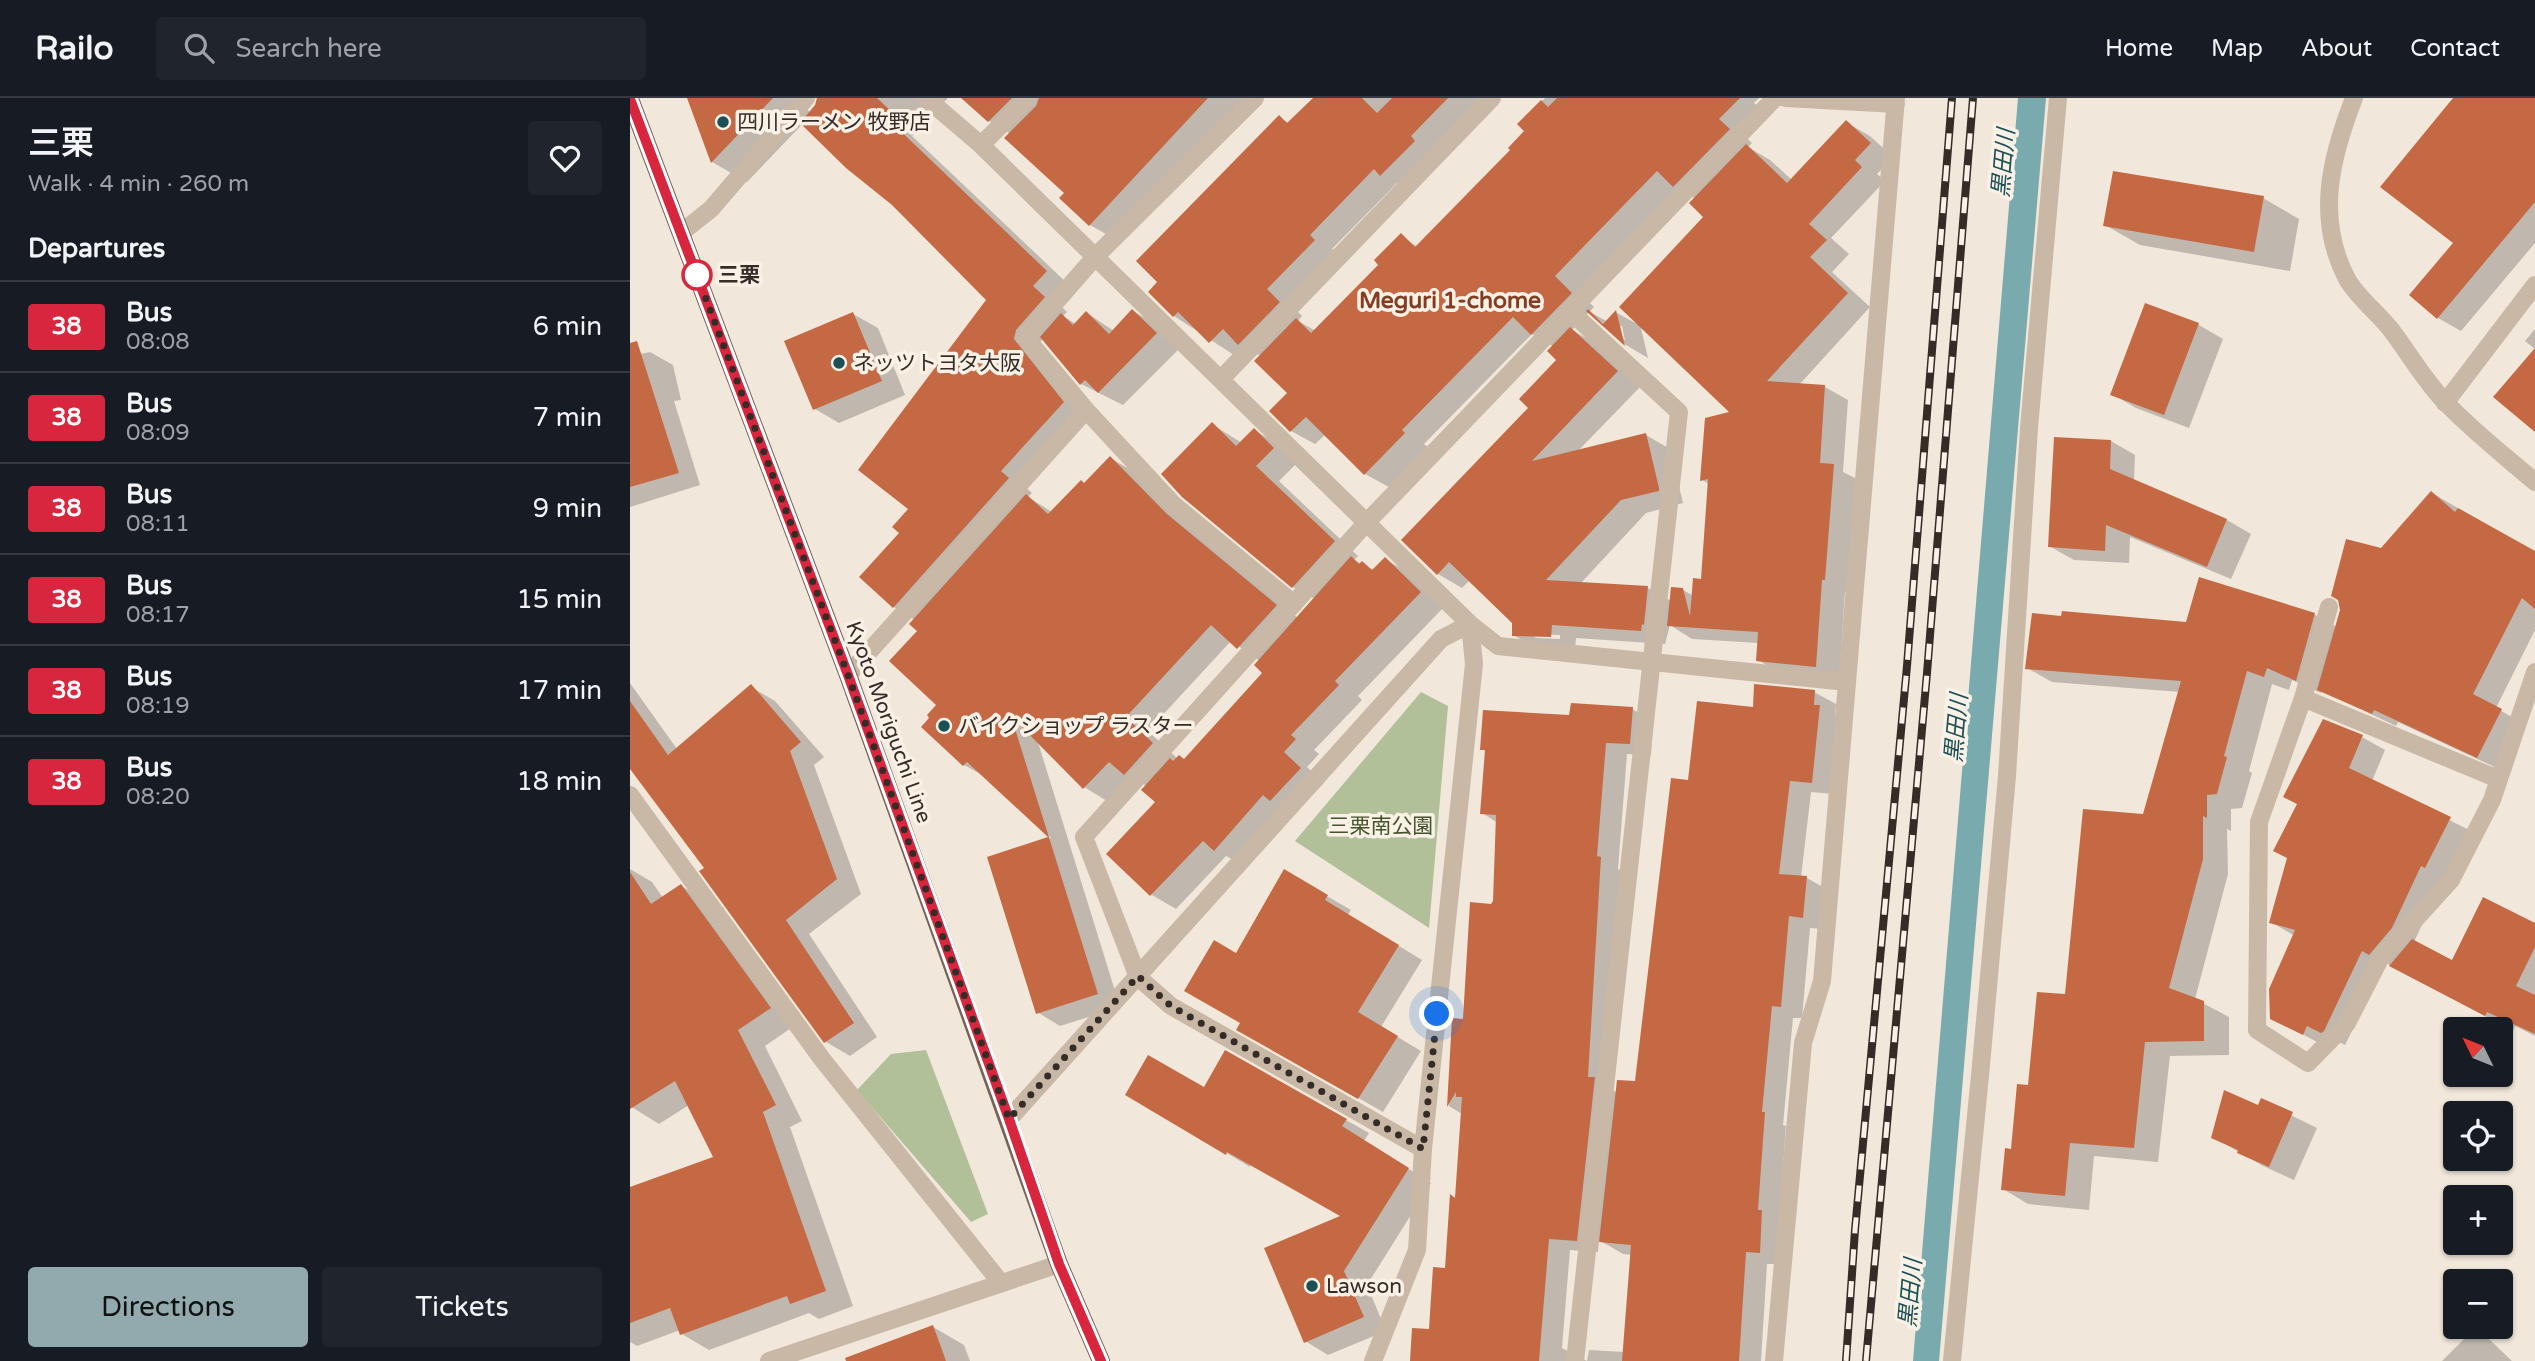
<!DOCTYPE html>
<html lang="en">
<head>
<meta charset="utf-8">
<style>
	:root { --surface:#171b24; --page:#20242c; --text:#f1f3f6; --muted:#9ea1a6; --line:#363941; --accent:#92aaae }
	body { margin:0; font-family:"Varela Round","Noto Sans JP",sans-serif; background:var(--page); color:var(--text); height:100vh; display:flex; flex-direction:column; font-size:26px; white-space:nowrap }
	* { box-sizing:border-box; margin:0 }
	p { font-size:23px; color:var(--muted) }
	.icon { flex:none; width:38px; height:38px; fill:none; stroke:currentColor; stroke-width:2; stroke-linecap:round; stroke-linejoin:round }
	.map { position:relative; flex:1; overflow:hidden }
	.drawer { display:flex; flex-direction:column; background:var(--surface); width:630px }
	.drawer>* { flex:none }
	.badge { padding:0 14px; border-radius:5px; font-size:24px; line-height:46px }
	.needle { width:46px; rotate:313deg }
	.fabs { position:absolute; left:1813px; top:919px; display:grid; gap:14px }
	.fabs a { display:grid; place-items:center; width:70px; height:70px; border-radius:7px; background:var(--surface); box-shadow:0 2px 5px #0004; font-size:35px }
	.you { position:absolute; width:35px; height:35px; margin:-18px; border:5px solid #fff; border-radius:50%; background:#1a73e8; box-shadow:0 0 0 10px #1a73e833 }
	.map>.badge { position:absolute; translate:-50% -50%; box-shadow:0 0 0 4px #fff }
	h2 { padding:0 28px; font-size:26px; line-height:63px }
	.round { display:grid; place-items:center; flex:none; width:74px; height:74px; border-radius:7px; background:var(--page) }
	.headline { display:flex; align-items:center; justify-content:space-between; height:119px; padding:0 28px }
	h1 { font-size:33px; font-weight:600; line-height:52px }
	.action { display:flex; gap:14px; margin-top:auto; padding:14px 28px }
	.action a { flex:1; height:80px; border-radius:7px; background:var(--accent); color:#111; font-size:28px; font-weight:600; line-height:80px; text-align:center }
	.action a+a { background:var(--page); color:var(--text) }
	ul { padding:0; list-style:none }
	li { display:flex; align-items:center; gap:21px; height:91px; padding:0 28px; border-top:2px solid var(--line) }
	li div { flex:1 }
	li b { display:block; font-size:26px }
	li em { font-style:normal }
	li .badge { min-width:77px; font-weight:700; text-align:center }
	header { display:flex; align-items:center; gap:42px; box-sizing:border-box; height:98px; padding:0 35px; background:var(--surface); border-bottom:2px solid var(--line) }
	header strong { font-size:33px }
	nav { display:flex; gap:38px; margin-inline-start:auto; font-size:24px }
	.search { width:490px; height:63px; background:var(--page); display:flex; align-items:center; gap:18px; box-sizing:border-box; padding:0 24px; border-radius:7px; color:var(--muted); font-size:26px }
	main { display:flex; flex:1; min-height:0 }
	.map>svg:first-child { display:block }
</style>
</head>
<body>
<header>
<strong>Railo</strong>
<div class="search"><svg class="icon" aria-label="search" viewBox="0 0 24 24"><circle cx="10" cy="10" r="6"/><path d="M15 15l6 6"/></svg>Search here</div>
<nav><a>Home</a><a>Map</a><a>About</a><a>Contact</a></nav>
</header>
<main>
<section class="drawer">
<div class="headline"><div><h1>三栗</h1><p>Walk · 4 min · 260 m</p></div><a class="round"><svg class="icon" aria-label="heart" viewBox="0 0 24 24"><path d="M12 20l-8-8c-3-5 5-10 8-4 3-6 11-1 8 4z"/></svg></a></div>
<h2>Departures</h2>
<ul>
<li><span class="badge" style="background:#d7263d;color:#fff">38</span><div><b>Bus</b><p>08:08</p></div><em>6 min</em></li>
<li><span class="badge" style="background:#d7263d;color:#fff">38</span><div><b>Bus</b><p>08:09</p></div><em>7 min</em></li>
<li><span class="badge" style="background:#d7263d;color:#fff">38</span><div><b>Bus</b><p>08:11</p></div><em>9 min</em></li>
<li><span class="badge" style="background:#d7263d;color:#fff">38</span><div><b>Bus</b><p>08:17</p></div><em>15 min</em></li>
<li><span class="badge" style="background:#d7263d;color:#fff">38</span><div><b>Bus</b><p>08:19</p></div><em>17 min</em></li>
<li><span class="badge" style="background:#d7263d;color:#fff">38</span><div><b>Bus</b><p>08:20</p></div><em>18 min</em></li>
</ul>
<div class="action"><a>Directions</a><a>Tickets</a></div>
</section>
<div class="map">
<svg width="1905" height="1263" viewBox="0 0 1905 1263">
	<rect width="100%" height="100%" fill="#f1e7da"/>
	<path fill="#b2c09a" d="M 791,594 L 818,608 L 799,830 L 665,743 Z
		M 296,952 L 358,1116 L 341,1124 L 227,992 L 261,956 Z"/>
	<path fill="#79aaae" d="M 1388,0 L 1416,0 L 1309,1263 L 1283,1263 Z"/>
	<path fill="#0003" fill-rule="evenodd" d="M 59,0 L 165,0 L 182,16 L 117,84 L 82,64 Z
		M 224,0 L 318,0 L 282,38 L 439,187 L 425,202 L 437,214 L 433,218 L 446,226 L 457,215 L 484,233 L 503,213 L 527,227 L 550,250 L 493,307 L 451,286 L 413,240 L 410,245 L 457,318 L 393,387 L 402,395 L 398,399 L 422,414 L 455,386 L 480,360 L 503,373 L 560,431 L 668,520 L 685,501 L 663,489 L 553,397 L 583,327 L 612,345 L 624,332 L 648,346 L 667,365 L 649,383 L 728,458 L 724,462 L 744,472 L 755,461 L 779,475 L 814,509 L 728,598 L 732,602 L 684,652 L 689,656 L 677,669 L 694,685 L 665,715 L 609,765 L 596,758 L 546,811 L 522,797 L 478,756 L 528,704 L 517,688 L 500,679 L 477,703 L 454,689 L 407,641 L 490,909 L 430,928 L 407,914 L 359,760 L 421,740 L 356,679 L 334,667 L 294,629 L 309,607 L 285,522 L 264,509 L 272,435 L 359,202 ZM 601,543 L 630,563 L 634,575 L 555,662 L 548,661 L 518,633 Z
		M 332,0 L 629,0 L 483,140 L 460,127 L 436,95 L 381,36 L 359,23 Z
		M 685,0 L 854,0 L 775,90 L 767,85 L 702,151 L 707,156 L 659,205 L 672,218 L 668,223 L 686,233 L 774,140 L 788,149 L 882,52 L 896,33 L 889,26 L 915,0 L 1129,0 L 1124,5 L 1133,13 L 1111,35 L 1122,45 L 1118,49 L 1140,62 L 1162,82 L 1217,25 L 1240,38 L 1263,59 L 1247,76 L 1255,83 L 1201,140 L 1219,156 L 1202,174 L 1240,209 L 1169,287 L 1195,289 L 1218,302 L 1213,374 L 1227,381 L 1218,494 L 1215,494 L 1209,582 L 1151,576 L 1128,562 L 1129,545 L 1062,541 L 1040,527 L 1035,546 L 946,540 L 945,552 L 908,551 L 883,537 L 884,524 L 840,482 L 832,490 L 808,476 L 928,262 L 924,249 L 902,236 L 794,346 L 798,349 L 759,389 L 735,376 L 696,336 L 685,346 L 661,333 L 642,313 L 659,295 L 631,258 L 613,248 L 604,257 L 544,218 L 520,194 L 649,19 L 660,26 ZM 1048,90 L 1066,101 L 1075,118 L 1009,227 L 987,215 L 978,224 L 960,214 L 996,247 L 1018,260 L 1010,226 L 1103,315 L 1072,382 L 1079,386 L 1073,482 L 1064,498 L 1053,492 L 1041,503 L 1018,490 L 950,486 L 1016,415 L 1053,405 L 1040,351 L 1016,337 L 948,353 L 1011,288 L 965,245 L 942,232 L 964,209 L 948,193 ZM 988,228 L 992,228 L 995,243 L 991,238 ZM 902,536 L 930,537 L 930,541 L 906,540 Z
		M 1825,0 L 1905,0 L 1905,145 L 1831,233 L 1808,220 L 1826,145 Z
		M 1633,100 L 1669,121 L 1660,173 L 1510,147 L 1475,127 Z
		M 1516,207 L 1569,227 L 1593,241 L 1559,330 L 1506,310 L 1482,296 Z
		M 223,216 L 248,230 L 275,297 L 209,325 L 185,311 Z
		M 1905,231 L 1905,251 L 1895,243 Z
		M 20,254 L 43,267 L 51,302 L 44,303 L 70,387 L 0,409 L 0,258 Z
		M 1426,340 L 1481,343 L 1505,357 L 1504,383 L 1597,422 L 1621,436 L 1601,481 L 1500,439 L 1499,465 L 1444,462 L 1419,448 Z
		M 1802,395 L 1905,455 L 1905,532 L 1866,610 L 1894,626 L 1871,672 L 1768,624 L 1766,628 L 1692,593 L 1691,595 L 1662,582 L 1659,592 L 1642,586 L 1619,673 L 1622,675 L 1612,710 L 1601,711 L 1601,733 L 1597,731 L 1598,776 L 1565,901 L 1599,919 L 1599,957 L 1540,958 L 1528,1064 L 1464,1058 L 1459,1112 L 1398,1106 L 1373,1091 L 1399,989 L 1515,718 L 1550,594 L 1422,584 L 1397,570 L 1557,525 L 1570,482 L 1685,517 L 1707,529 L 1751,452 Z
		M 0,585 L 47,651 L 121,589 L 145,603 L 194,659 L 184,667 L 231,796 L 179,836 L 247,939 L 220,958 L 196,944 L 77,770 L 0,667 Z
		M 1184,594 L 1206,606 L 1205,618 L 1211,622 L 1203,696 L 1181,694 L 1171,779 L 1177,780 L 1198,792 L 1194,831 L 1180,830 L 1172,920 L 1163,920 L 1153,1027 L 1156,1028 L 1149,1124 L 1151,1166 L 1137,1166 L 1131,1263 L 957,1263 L 959,1252 L 994,1254 L 1002,1157 L 993,1156 L 969,1142 L 968,1154 L 940,1152 L 932,1250 L 957,1263 L 782,1263 L 801,1233 L 817,1172 L 827,1102 L 832,1016 L 819,1008 L 824,922 L 835,922 L 864,803 L 868,725 L 852,715 L 857,654 L 852,651 L 941,619 L 1002,611 L 1023,623 L 1021,657 L 997,656 L 988,771 L 992,773 L 979,990 L 988,995 L 1007,985 L 1060,684 L 1125,611 Z
		M 1732,639 L 1755,652 L 1742,683 L 1843,734 L 1814,780 L 1784,844 L 1823,865 L 1905,825 L 1905,938 L 1885,928 L 1883,933 L 1756,865 L 1715,947 L 1701,940 L 1697,949 L 1641,920 L 1665,838 L 1641,824 Z
		M 0,771 L 22,784 L 33,800 L 51,788 L 79,804 L 167,926 L 135,948 L 172,1023 L 160,1029 L 223,1208 L 189,1221 L 179,1215 L 79,1252 L 52,1236 L 50,1232 L 7,1248 L 0,1244 L 0,1089 L 85,1060 L 59,1007 L 29,1026 L 0,1008 Z
		M 655,774 L 721,812 L 718,817 L 792,862 L 751,929 L 791,953 L 753,1014 L 608,931 L 612,925 L 607,857 Z
		M 595,954 L 739,1035 L 734,1043 L 801,1085 L 737,1187 L 756,1233 L 698,1257 L 675,1243 L 714,1119 L 621,1066 L 620,1069 L 498,996 L 574,991 Z
		M 1632,1003 L 1687,1030 L 1664,1082 L 1633,1068 L 1583,1039 L 1629,1010 Z
		M 303,1229 L 334,1247 L 340,1263 L 248,1263 Z
		M 1843,1232 L 1860,1242 L 1882,1263 L 1812,1263 Z"/>
	<path fill="#c56944" d="M 57,0 L 143,0 L 81,65 Z
		M 187,0 L 247,0 L 266,18 L 260,23 L 417,173 L 403,188 L 415,199 L 386,232 L 384,241 L 434,304 L 371,373 L 379,380 L 263,510 L 229,479 L 269,435 L 262,429 L 278,411 L 228,372 L 356,202 L 262,107 L 216,70 L 170,25 L 185,7 Z
		M 331,0 L 382,0 L 358,24 Z
		M 409,0 L 578,0 L 459,128 L 429,100 L 434,95 L 374,40 L 406,8 Z
		M 683,0 L 732,0 L 747,15 L 762,0 L 818,0 L 781,38 L 785,43 L 750,78 L 744,71 L 680,137 L 685,142 L 637,191 L 650,204 L 608,247 L 593,231 L 579,245 L 548,214 L 543,219 L 518,194 L 527,184 L 506,163 L 649,17 L 657,25 Z
		M 927,0 L 1110,0 L 1089,21 L 1100,31 L 1043,89 L 1027,73 L 925,178 L 942,195 L 901,237 L 883,219 L 772,332 L 775,335 L 734,377 L 676,319 L 660,334 L 639,313 L 657,295 L 624,263 L 666,220 L 681,235 L 748,167 L 744,162 L 771,135 L 785,149 L 880,52 L 878,50 L 894,33 L 887,26 L 911,2 L 918,9 Z
		M 1823,0 L 1905,0 L 1905,104 L 1807,221 L 1779,197 L 1823,145 L 1750,89 Z
		M 1216,22 L 1241,45 L 1225,62 L 1232,69 L 1179,126 L 1197,142 L 1180,159 L 1218,195 L 1137,283 L 1195,287 L 1190,365 L 1204,366 L 1195,482 L 1192,482 L 1186,569 L 1126,563 L 1128,534 L 1037,528 L 1041,489 L 1053,490 L 1060,518 L 1063,480 L 1071,481 L 1078,381 L 1070,383 L 1075,320 L 1099,314 L 989,209 L 1073,119 L 1059,105 L 1116,46 L 1157,85 Z
		M 1483,73 L 1634,98 L 1624,154 L 1473,128 Z
		M 1515,205 L 1569,225 L 1534,317 L 1480,297 Z
		M 502,211 L 527,235 L 468,295 L 455,282 L 450,287 L 410,239 L 431,215 L 443,227 L 456,213 L 479,236 Z
		M 958,211 L 973,226 L 986,212 L 995,248 L 956,213 Z
		M 223,214 L 252,283 L 183,312 L 154,243 Z
		M 940,229 L 988,273 L 902,363 L 1016,335 L 1029,390 L 1029,393 L 991,402 L 916,482 L 1018,488 L 1014,527 L 1012,526 L 1011,533 L 922,527 L 921,539 L 882,538 L 882,525 L 819,464 L 807,477 L 771,442 L 898,310 L 889,301 L 926,262 L 917,253 Z
		M 7,243 L 49,375 L 0,389 L 0,245 Z
		M 1905,250 L 1905,334 L 1863,299 Z
		M 582,324 L 606,348 L 624,330 L 644,350 L 626,368 L 705,443 L 662,490 L 552,399 L 531,376 Z
		M 1424,339 L 1481,342 L 1480,371 L 1597,421 L 1577,469 L 1476,427 L 1475,453 L 1418,449 Z
		M 480,358 L 537,416 L 647,507 L 607,551 L 581,527 L 496,619 L 523,645 L 494,677 L 479,664 L 453,691 L 381,618 L 468,896 L 406,916 L 357,759 L 418,739 L 337,664 L 333,668 L 291,629 L 299,620 L 297,617 L 306,607 L 259,563 L 287,533 L 279,526 L 396,396 L 418,416 L 451,382 L 454,385 Z
		M 1801,393 L 1825,414 L 1828,410 L 1905,453 L 1905,511 L 1892,500 L 1843,596 L 1872,611 L 1847,660 L 1744,612 L 1742,616 L 1687,592 L 1710,512 L 1708,502 L 1701,498 L 1716,441 L 1751,450 Z
		M 721,458 L 729,466 L 732,463 L 742,472 L 755,459 L 791,494 L 705,583 L 709,587 L 661,637 L 666,641 L 654,654 L 671,670 L 640,703 L 633,697 L 584,753 L 573,743 L 520,798 L 476,756 L 525,704 L 511,692 L 540,660 L 543,663 L 549,657 L 554,661 L 632,575 L 624,567 Z
		M 1569,479 L 1685,515 L 1666,583 L 1637,570 L 1634,579 L 1617,573 L 1594,658 L 1597,659 L 1587,696 L 1577,697 L 1577,720 L 1573,718 L 1573,761 L 1539,890 L 1574,903 L 1574,943 L 1515,944 L 1504,1050 L 1440,1045 L 1435,1098 L 1371,1092 L 1375,1050 L 1381,1051 L 1387,986 L 1398,987 L 1407,894 L 1435,896 L 1453,711 L 1513,716 L 1551,583 L 1395,571 L 1402,515 L 1431,518 L 1432,513 L 1556,524 Z
		M 121,586 L 171,644 L 160,653 L 207,781 L 156,822 L 224,925 L 194,945 L 69,773 L 74,770 L 0,671 L 0,603 L 38,657 Z
		M 1124,586 L 1185,592 L 1184,607 L 1190,607 L 1182,685 L 1160,683 L 1149,776 L 1177,778 L 1173,820 L 1159,818 L 1151,909 L 1142,908 L 1132,1014 L 1135,1014 L 1128,1112 L 1132,1112 L 1130,1155 L 1116,1154 L 1109,1263 L 992,1263 L 1001,1147 L 969,1144 L 987,982 L 1005,983 L 1041,680 L 1058,682 L 1067,603 L 1123,609 Z
		M 941,605 L 1003,609 L 1000,646 L 976,645 L 967,758 L 971,759 L 958,979 L 965,979 L 947,1143 L 919,1141 L 909,1263 L 780,1263 L 782,1230 L 799,1231 L 803,1169 L 815,1170 L 820,1096 L 825,1100 L 832,999 L 826,999 L 826,994 L 817,1009 L 822,920 L 833,921 L 840,804 L 861,806 L 863,803 L 866,717 L 850,716 L 855,652 L 850,652 L 853,612 L 939,617 Z
		M 1693,621 L 1733,637 L 1719,670 L 1821,719 L 1795,770 L 1791,768 L 1762,830 L 1739,857 L 1732,853 L 1694,933 L 1691,935 L 1677,928 L 1673,937 L 1640,921 L 1639,891 L 1665,832 L 1639,825 L 1657,760 L 1643,753 L 1667,706 L 1653,699 Z
		M 654,771 L 698,797 L 695,802 L 769,847 L 728,914 L 768,938 L 728,1001 L 606,932 L 610,925 L 554,893 L 584,842 L 606,855 Z
		M 0,774 L 21,806 L 51,786 L 141,910 L 108,932 L 146,1007 L 133,1014 L 196,1193 L 160,1206 L 157,1198 L 50,1237 L 40,1210 L 0,1225 L 0,1089 L 83,1059 L 45,983 L 0,1011 Z
		M 1853,799 L 1905,825 L 1905,849 L 1886,888 L 1905,897 L 1905,936 L 1857,914 L 1855,918 L 1759,868 L 1782,841 L 1822,862 Z
		M 595,952 L 717,1021 L 712,1028 L 779,1070 L 714,1173 L 734,1219 L 674,1245 L 634,1150 L 710,1118 L 597,1054 L 596,1057 L 495,997 L 518,957 L 574,989 Z
		M 1594,992 L 1628,1007 L 1631,1000 L 1663,1014 L 1639,1069 L 1607,1055 L 1608,1052 L 1581,1040 Z
		M 303,1227 L 316,1263 L 216,1263 L 215,1260 Z"/>
	<g fill="none" stroke-linecap="round" stroke-linejoin="round">
		<path stroke="#c9b8a6" stroke-width="18" d="M 296,0 L 351,47 L 840,526 L 868,548 L 1217,584
			M 625,0 L 465,159 L 395,239 L 456,312 L 544,407 L 664,506
			M 1156,0 L 1266,6
			M 1724,0 C 1701,59 1685,120 1717,181 C 1727,199 1749,216 1762,233 C 1780,257 1796,285 1817,306 C 1844,334 1876,359 1905,384
			M 351,47 L 398,0
			M 52,134 L 81,111 L 176,0
			M 941,214 L 1049,314 L 945,1263
			M 591,281 L 862,0
			M 1815,305 L 1905,187
			M 1699,509 L 1673,600 L 1629,724 L 1627,932 L 1678,965 L 1717,925 L 1751,859 L 1821,782 L 1862,702 L 1905,574
			M 218,577 L 456,312
			M 1673,600 L 1868,681
			M 0,697 L 192,961 L 371,1185
			M 379,1021 L 811,541 L 840,526
			M 793,1051 L 541,908 L 508,879 L 454,739 L 737,424 L 1145,0
			M 139,1263 L 429,1166
			M 743,1263 L 787,1152 L 793,1051 L 844,566 L 840,526
			M 1144,1263 L 1173,945 L 1192,883 L 1266,0
			M 1322,1263 L 1351,967 L 1377,678 L 1399,330 L 1428,0"/>
		<path stroke="#776458" stroke-width="18" d="M 0,1 L 218,577 L 429,1166 L 471,1263"/>
		<defs>
			<path id="rail" d="M 1216,1263 L 1225,1132 L 1277,568 L 1322,0
				M 1236,1263 L 1297,575 L 1343,0"/>
		</defs>
		<use href="#rail" stroke="#352c27" stroke-width="8"/>
		<use href="#rail" stroke="#f9f1e6" stroke-width="5" stroke-dasharray="16" stroke-linecap="butt"/>
	</g>
	<g fill="none" stroke-linecap="round" stroke-linejoin="round">
		<defs>
			<path id="line" d="M 0,1 L 218,577 L 379,1021 L 429,1166 L 471,1263"/>
		</defs>
		<use href="#line" stroke="#fff" stroke-width="16"/>
		<use href="#line" stroke="#d7263d" stroke-width="10"/>
		<path stroke="#352c27" stroke-width="7" stroke-dasharray="0 12.6" d="M 67,177 L 218,577 L 379,1021 L 508,878 L 541,908 L 793,1051 L 807,916"/>
	</g>
	<g fill="#1d5056" stroke="#f9f1e6" stroke-width="2.5">
		<circle cx="93" cy="24" r="7"/>
		<circle cx="209" cy="265" r="7"/>
		<circle cx="314" cy="628" r="7"/>
		<circle cx="682" cy="1188" r="7"/>
	</g>
	<circle fill="#fff" stroke="#d7263d" stroke-width="3.5" cx="67" cy="177" r="14"/>
	<g text-anchor="middle" stroke-width="7" stroke-linejoin="round" paint-order="stroke">
		<g font-size="21" fill="#352c27" stroke="#f9f1e6" text-anchor="start">
			<text x="107" y="31">四川ラーメン 牧野店</text>
			<text x="223" y="272">ネッツトヨタ大阪</text>
			<text x="328" y="635">バイクショップ ラスター</text>
			<text x="696" y="1195">Lawson</text>
		</g>
		<g font-size="21" font-weight="bold" fill="#352c27" stroke="#f9f1e6" text-anchor="start">
			<text x="88" y="184">三栗</text>
		</g>
		<g font-size="21" fill="#352c27" stroke="#f9f1e6">
			<text transform="translate(259 624) rotate(70)" y="7">Kyoto Moriguchi Line</text>
		</g>
		<g font-size="21" fill="#43532b" stroke="#f9f1e6">
			<text x="751" y="735">三栗南公園</text>
		</g>
		<g font-size="23" font-style="italic" fill="#1d5056" stroke="#f9f1e6">
			<text transform="translate(1373 65) rotate(-85)" y="8">黒田川</text>
			<text transform="translate(1326 630) rotate(-85)" y="8">黒田川</text>
			<text transform="translate(1280 1195) rotate(-85)" y="8">黒田川</text>
		</g>
		<g font-size="23" font-weight="bold" fill="#843d21" stroke="#f9f1e6">
			<text x="820" y="210">Meguri 1-chome</text>
		</g>
	</g>
</svg>
<div class="fabs">
<a><svg class="needle" viewBox="-14 -14 28 28"><path d="M0-13l5 13h-10z" fill="#e53935"/><path d="M0 13l5-13h-10z" fill="#9ea1a6"/></svg></a>
<a><svg class="icon" aria-label="locate" viewBox="0 0 24 24"><circle cx="12" cy="12" r="6"/><path d="M12 2v4M12 18v4M2 12h4M18 12h4"/></svg></a>
<a>+</a>
<a>−</a>
</div>
<div class="you" style="left:807px;top:916px"></div>
</div>
</main>
</body>
</html>
